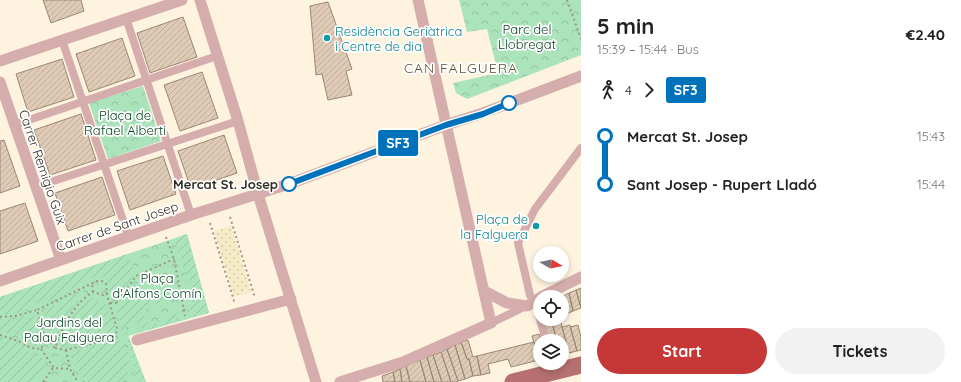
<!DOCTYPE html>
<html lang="en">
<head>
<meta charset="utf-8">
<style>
	:root { --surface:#fff; --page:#f2f2f2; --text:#222; --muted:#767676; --accent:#c63737 }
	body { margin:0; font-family:Quicksand,sans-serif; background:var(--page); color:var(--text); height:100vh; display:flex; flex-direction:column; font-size:15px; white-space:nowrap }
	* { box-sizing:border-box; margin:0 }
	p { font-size:13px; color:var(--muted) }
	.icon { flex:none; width:22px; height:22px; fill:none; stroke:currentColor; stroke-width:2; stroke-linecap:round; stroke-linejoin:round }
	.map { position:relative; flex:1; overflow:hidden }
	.drawer { display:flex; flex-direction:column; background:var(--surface); width:380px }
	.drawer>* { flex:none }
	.badge { padding:0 8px; border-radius:3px; font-size:14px; line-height:26px }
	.needle { width:26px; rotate:100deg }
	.buttons { position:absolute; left:533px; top:246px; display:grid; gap:8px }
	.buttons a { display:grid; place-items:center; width:36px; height:36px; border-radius:50%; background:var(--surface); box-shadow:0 2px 6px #0003; font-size:20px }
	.map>.badge { position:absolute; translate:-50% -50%; box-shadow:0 0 0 2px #fff }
	.legs { display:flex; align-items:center; gap:6px; height:44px; padding:0 16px; font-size:13px }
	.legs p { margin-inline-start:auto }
	.summary { display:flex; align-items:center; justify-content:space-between; height:68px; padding:0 16px }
	h1 { font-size:22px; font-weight:800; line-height:30px }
	.cta { display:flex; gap:8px; margin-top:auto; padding:8px 16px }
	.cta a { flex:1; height:46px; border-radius:24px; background:var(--accent); color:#fff; font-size:16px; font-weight:800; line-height:46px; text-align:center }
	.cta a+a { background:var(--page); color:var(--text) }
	ul { padding:0 16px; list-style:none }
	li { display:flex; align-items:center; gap:14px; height:48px; font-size:15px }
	li i { display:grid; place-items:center; width:6px; height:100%; margin:0 5px; background:currentColor }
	li i::after { content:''; width:10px; height:10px; margin:-5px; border:3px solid; border-radius:50%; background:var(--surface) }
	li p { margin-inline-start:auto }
	li:first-child i { background:linear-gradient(#0000 50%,currentColor 0) }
	li:last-child i { background:linear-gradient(currentColor 50%,#0000 0) }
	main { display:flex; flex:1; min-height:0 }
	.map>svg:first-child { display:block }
</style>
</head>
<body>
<main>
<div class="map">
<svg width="581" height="382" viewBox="0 0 581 382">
	<defs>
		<pattern id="sand-dots" width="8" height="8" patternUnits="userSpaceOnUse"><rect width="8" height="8" fill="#f5ebc6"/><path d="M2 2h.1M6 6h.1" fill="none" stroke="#d2caaa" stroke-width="1.8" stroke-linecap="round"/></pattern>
		<pattern id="park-crowns" width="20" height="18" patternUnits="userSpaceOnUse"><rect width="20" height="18" fill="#abe3bb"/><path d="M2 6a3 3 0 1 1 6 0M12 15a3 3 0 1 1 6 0" fill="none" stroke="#93c3a0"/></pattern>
		<pattern id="garden-furrows" width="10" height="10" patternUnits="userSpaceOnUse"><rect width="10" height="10" fill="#abe3bb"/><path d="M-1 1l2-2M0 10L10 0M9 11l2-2" fill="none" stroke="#93c3a0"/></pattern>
		<pattern id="building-hatch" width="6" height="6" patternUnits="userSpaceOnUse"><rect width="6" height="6" fill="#dfcab6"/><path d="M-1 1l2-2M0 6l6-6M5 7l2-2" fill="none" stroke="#c0ae9c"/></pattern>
	</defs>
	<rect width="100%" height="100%" fill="#fef3df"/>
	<path fill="url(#sand-dots)" d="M 231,226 L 251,292 L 234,297 L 214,231 Z"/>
	<path fill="url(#park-crowns)" d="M 459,0 L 581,0 L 581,55 L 467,99 L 456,93 L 453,83 L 498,73 L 487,29 L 467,32 Z
		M 143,86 L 161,141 L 108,159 L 89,103 Z
		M 187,234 L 209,313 L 128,336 L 146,382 L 0,382 L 0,297 Z"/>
	<path fill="url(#garden-furrows)" d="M 187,234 L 209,313 L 189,318 L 186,305 L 195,300 L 174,239 Z
		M 128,254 L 134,268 L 135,274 L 115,300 L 114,297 L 113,299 L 104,278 L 101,276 L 93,277 L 87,279 L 79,286 L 72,288 L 61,297 L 52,301 L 38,301 L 22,312 L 11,314 L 0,315 L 0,297 Z
		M 138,284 L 144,302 L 164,296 L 166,302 C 161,304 153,302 148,307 C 146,308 146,310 145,312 C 141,328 161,325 170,319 C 173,316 174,312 176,309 L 177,314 L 176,322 L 143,331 L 140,322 L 125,327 L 146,382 L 142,382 L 141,379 L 133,375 L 134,361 L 116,309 L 117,305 L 122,299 L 130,285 Z
		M 79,291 L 83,291 L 84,293 C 75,305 66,314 60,327 C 58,332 57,338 54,342 L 51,337 L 43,310 L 59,304 Z
		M 87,297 L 99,301 L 104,301 L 115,325 L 115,331 L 113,334 L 69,348 L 62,342 C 64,324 77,311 87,297 Z
		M 34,313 C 40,320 43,339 36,346 L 19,336 L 0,331 L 0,319 L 15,319 Z
		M 0,336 L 10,338 L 19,341 L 31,352 L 44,359 C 48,368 43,376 36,382 L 0,382 Z
		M 116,338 C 132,348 134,367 122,382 L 85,382 L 72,358 L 73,353 L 81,349 Z"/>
	<path fill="url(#building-hatch)" stroke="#9a8774" d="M 43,0 L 81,0 L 84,11 L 51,23 Z
		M 328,2 L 352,69 L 346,71 L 352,95 L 328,100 L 322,74 L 316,75 L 310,6 Z
		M 183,17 L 197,57 L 150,73 L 137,33 Z
		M 122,38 L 135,76 L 89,92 L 76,54 Z
		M 62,59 L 74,97 L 28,112 L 16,74 Z
		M 202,72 L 218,118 L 180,131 L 164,85 Z
		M 81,114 L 96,160 L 50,175 L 34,130 Z
		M 224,135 L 237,173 L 191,189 L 178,151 Z
		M 4,140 L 20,186 L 0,193 L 0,141 Z
		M 163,156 L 176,194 L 130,210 L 117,171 Z
		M 102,177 L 115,215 L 68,231 L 55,193 Z
		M 25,203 L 38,241 L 0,254 L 0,211 Z
		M 581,288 L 581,308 L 576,290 Z
		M 576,290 L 581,308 L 573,311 L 569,293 Z
		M 569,293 L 573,311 L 562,316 L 562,297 L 561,297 Z
		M 542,319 L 551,319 L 557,341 L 549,341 Z
		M 551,319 L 560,319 L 569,353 L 562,354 L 562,341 L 557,341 Z
		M 570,325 L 577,351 L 569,353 L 562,327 Z
		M 578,325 L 581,337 L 581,350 L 577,351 L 570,327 Z
		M 539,334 L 541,341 L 539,360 L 532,336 Z
		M 468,340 L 473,357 L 477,356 L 481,375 L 473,376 L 469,359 L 467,359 L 461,342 Z
		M 461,342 L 467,359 L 469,359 L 473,376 L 465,379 L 455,345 Z
		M 534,342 L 539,360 L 511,367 L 508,359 L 488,364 L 490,373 L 481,375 L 477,356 Z
		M 455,345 L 465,379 L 458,381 L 447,349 Z
		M 447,349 L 458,381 L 455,382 L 451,382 L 441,352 Z
		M 441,352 L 451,382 L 442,382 L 433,355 Z
		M 433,355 L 442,382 L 434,382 L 427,357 Z
		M 427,357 L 434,382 L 426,382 L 420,360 Z
		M 420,360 L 426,382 L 410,382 L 406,366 Z
		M 406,366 L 410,382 L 402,382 L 400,369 Z
		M 400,369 L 402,382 L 395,382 L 393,372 Z
		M 393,372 L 395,382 L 383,382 L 382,376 Z"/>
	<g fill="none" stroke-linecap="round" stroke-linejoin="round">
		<path stroke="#9e9687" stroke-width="2" stroke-dasharray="2 3" stroke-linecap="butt" d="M 567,0 L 581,39
			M 230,217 L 255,298
			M 210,223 L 235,304
			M 166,237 L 174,259 L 185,316
			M 93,292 L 92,288 L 93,283
			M 110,303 L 116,303 L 136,276 L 174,259
			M 0,317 L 15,316 L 37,310
			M 0,335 L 21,342 L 31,348 L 41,349 C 48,336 41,324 37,310 L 97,281 C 105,280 108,284 106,292 L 117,329 L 116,335 L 94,343 L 66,350 L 55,348 C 62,328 74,303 93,292 L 103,295 L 106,292
			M 45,341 L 50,343 L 55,348
			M 41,349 L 54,368 L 70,369
			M 66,350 L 70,369 L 78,382
			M 43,382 L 53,368"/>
		<path stroke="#d5adac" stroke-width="8" d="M 126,18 L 191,215
			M 62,40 L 129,238
			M 14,125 L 217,56
			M 35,187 L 238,121
			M 530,295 L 518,243 L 535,209 L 581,148
			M 536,305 L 546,341
			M 491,323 L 526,306"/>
		<path stroke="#d5adac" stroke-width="11" d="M 200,0 L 238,121 L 258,194 L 316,382
			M 0,61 L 182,0
			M 0,82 L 61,260
			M 0,281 L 191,215 L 289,184 L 446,125 L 483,113 L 581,76
			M 484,291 L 507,303 L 527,306 L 540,298
			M 541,297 L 581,277
			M 137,340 L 291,299
			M 340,382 L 403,362 L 491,323 L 418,0"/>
		<path stroke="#b5706f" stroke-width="17" d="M 513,382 L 581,365"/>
	</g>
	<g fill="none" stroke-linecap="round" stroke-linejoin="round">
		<defs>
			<path id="line-1" d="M 289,184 L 446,125 L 483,114 L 509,103"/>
		</defs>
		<use href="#line-1" stroke="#fff" stroke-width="9"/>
		<use href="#line-1" stroke="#0072bc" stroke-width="6"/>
	</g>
	<g fill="#0f9aa8" stroke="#fff" stroke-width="1.5">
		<circle cx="327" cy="38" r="4"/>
		<circle cx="536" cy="226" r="4"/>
	</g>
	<g fill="#fff" stroke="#0072bc" stroke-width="2">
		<circle cx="509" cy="103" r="7"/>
		<circle cx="289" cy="184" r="7"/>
	</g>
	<g text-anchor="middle" stroke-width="3.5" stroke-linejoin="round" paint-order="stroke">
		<g font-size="13" fill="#054020" stroke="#fff">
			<text x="527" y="34">Parc del<tspan x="527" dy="15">Llobregat</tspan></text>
			<text x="125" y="120">Plaça de<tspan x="125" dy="15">Rafael Alberti</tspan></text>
			<text x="157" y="283">Plaça<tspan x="157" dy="15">d'Alfons Comín</tspan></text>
			<text x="69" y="327">Jardins del<tspan x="69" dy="15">Palau Falguera</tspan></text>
		</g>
		<g font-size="13" fill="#0d838f" stroke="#fff" text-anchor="start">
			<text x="335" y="36">Residència Geriàtrica<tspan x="335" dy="15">i Centre de dia</tspan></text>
			<text x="528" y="224" text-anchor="end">Plaça de<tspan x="528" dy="15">la Falguera</tspan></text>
		</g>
		<g font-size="13" fill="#302b22" stroke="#fff">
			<text transform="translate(43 167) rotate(71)" y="5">Carrer Remigio Guix</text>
			<text transform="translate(117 226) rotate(-19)" y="5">Carrer de Sant Josep</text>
		</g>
		<g font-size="13" font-weight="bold" fill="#302b22" stroke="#fff" text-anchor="end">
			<text x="278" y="189">Mercat St. Josep</text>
		</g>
		<g font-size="14" letter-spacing="1" fill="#5d523d" stroke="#fff">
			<text x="461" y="73">CAN FALGUERA</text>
		</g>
	</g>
</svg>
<div class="buttons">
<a><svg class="needle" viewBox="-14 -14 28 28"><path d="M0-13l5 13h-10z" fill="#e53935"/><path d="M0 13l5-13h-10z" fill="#767676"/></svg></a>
<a><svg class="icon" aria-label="locate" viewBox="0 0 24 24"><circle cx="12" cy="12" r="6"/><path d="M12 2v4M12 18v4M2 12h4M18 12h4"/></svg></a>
<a><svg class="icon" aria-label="layers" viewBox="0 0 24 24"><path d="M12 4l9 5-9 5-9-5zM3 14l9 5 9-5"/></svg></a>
</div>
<b class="badge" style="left:398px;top:143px;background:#0072bc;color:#fff">SF3</b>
</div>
<section class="drawer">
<div class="summary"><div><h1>5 min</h1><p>15:39 – 15:44 · Bus</p></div><b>€2.40</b></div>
<div class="legs"><svg class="icon" aria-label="walk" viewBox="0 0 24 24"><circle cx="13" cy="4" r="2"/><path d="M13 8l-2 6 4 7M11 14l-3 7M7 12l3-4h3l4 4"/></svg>4<svg class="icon" aria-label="forward" viewBox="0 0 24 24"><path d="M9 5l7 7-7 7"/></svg><b class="badge" style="background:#0072bc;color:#fff">SF3</b></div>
<ul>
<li><i style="color:#0072bc"></i><b>Mercat St. Josep</b><p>15:43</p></li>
<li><i style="color:#0072bc"></i><b>Sant Josep - Rupert Lladó</b><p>15:44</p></li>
</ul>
<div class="cta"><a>Start</a><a>Tickets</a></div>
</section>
</main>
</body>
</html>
